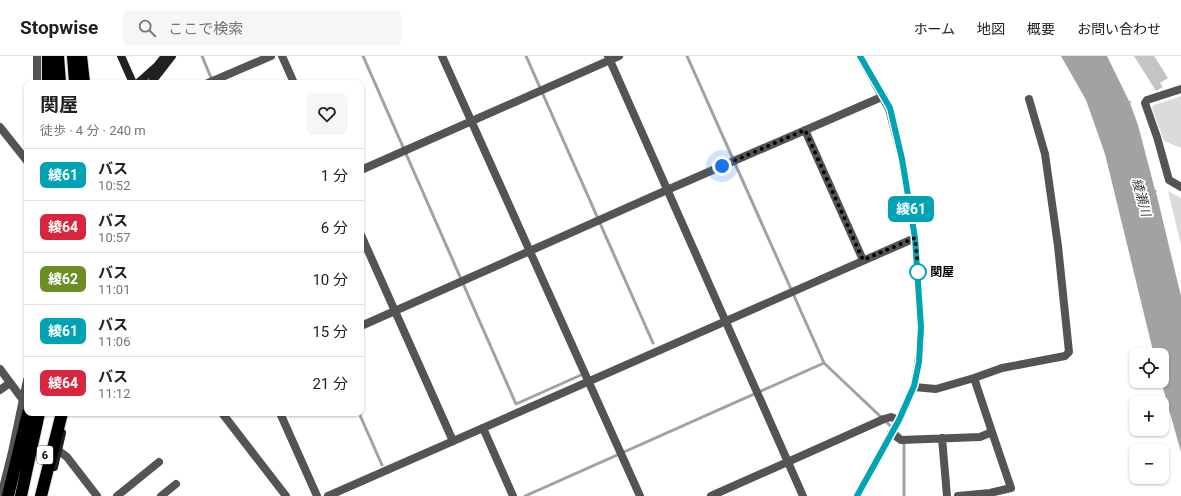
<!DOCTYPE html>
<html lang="ja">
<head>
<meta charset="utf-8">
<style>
	:root { --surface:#fff; --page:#f6f6f6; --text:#202124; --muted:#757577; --line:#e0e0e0 }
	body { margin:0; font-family:Roboto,"Noto Sans JP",sans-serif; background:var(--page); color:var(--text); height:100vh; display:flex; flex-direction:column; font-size:15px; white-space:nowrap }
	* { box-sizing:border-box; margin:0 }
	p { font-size:13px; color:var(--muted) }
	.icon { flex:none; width:22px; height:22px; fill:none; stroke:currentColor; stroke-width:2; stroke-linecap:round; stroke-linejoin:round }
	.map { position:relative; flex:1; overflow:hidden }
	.details { position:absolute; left:24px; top:24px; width:340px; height:336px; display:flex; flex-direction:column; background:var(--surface); border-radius:8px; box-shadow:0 1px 3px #0004 }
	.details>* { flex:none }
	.badge { padding:0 8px; border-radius:6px; font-size:14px; line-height:26px }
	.tools { position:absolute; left:1129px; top:292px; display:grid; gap:8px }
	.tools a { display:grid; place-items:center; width:40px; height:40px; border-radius:8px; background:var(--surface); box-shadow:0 1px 3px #0004; font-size:20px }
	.you { position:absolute; width:20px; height:20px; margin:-10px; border:3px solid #fff; border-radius:50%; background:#1a73e8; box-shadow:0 0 0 6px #1a73e833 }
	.map>.badge { position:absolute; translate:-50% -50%; box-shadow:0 0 0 2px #fff }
	.round { display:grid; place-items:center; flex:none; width:42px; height:42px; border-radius:8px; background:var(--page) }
	.head { display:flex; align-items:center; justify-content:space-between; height:68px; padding:0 16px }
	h1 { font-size:19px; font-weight:700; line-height:30px }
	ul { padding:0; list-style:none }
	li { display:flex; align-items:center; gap:12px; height:52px; padding:0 16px; border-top:1px solid var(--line) }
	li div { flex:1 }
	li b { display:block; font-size:15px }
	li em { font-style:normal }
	li .badge { min-width:44px; font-weight:700; text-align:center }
	header { display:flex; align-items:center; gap:24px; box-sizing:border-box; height:56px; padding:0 20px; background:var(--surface); border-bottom:1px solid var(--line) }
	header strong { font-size:19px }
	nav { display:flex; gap:22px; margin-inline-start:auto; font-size:14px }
	.search { width:280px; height:36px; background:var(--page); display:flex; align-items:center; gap:10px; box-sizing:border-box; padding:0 14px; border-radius:8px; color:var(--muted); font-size:15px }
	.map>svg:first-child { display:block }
</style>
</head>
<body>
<header>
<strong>Stopwise</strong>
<div class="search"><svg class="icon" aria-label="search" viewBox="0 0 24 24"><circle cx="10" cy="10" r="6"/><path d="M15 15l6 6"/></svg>ここで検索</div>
<nav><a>ホーム</a><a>地図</a><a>概要</a><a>お問い合わせ</a></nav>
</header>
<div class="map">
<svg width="1181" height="440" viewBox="0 0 1181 440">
	<rect width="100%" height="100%" fill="#fff"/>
	<path fill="#dbdbdb" d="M 1181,40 L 1181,92 L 1164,85 L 1152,52 L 1154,49 Z
		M 1168,135 L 1181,142 L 1181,189 Z"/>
	<path fill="#a2a2a2" d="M 1061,0 L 1107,0 L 1129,45 L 1132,46 L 1130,47 L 1138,69 L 1155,134 L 1157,134 L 1156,136 L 1181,240 L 1181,396 L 1161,325 L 1162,299 L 1154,299 L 1105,98 L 1086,44 Z"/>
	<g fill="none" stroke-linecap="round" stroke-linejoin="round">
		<path stroke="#a2a2a2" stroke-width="3" d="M 202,0 L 212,24
			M 363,0 L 516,348 L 581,319
			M 526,0 L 653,287
			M 687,0 L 824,307
			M 359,357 L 382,409
			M 902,384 L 904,388 L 904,440
			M 525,440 L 824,307 L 900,379"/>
	</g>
	<path fill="#c4c4c4" d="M 1134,0 L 1154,0 L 1168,22 L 1160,27 L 1163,31 L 1156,35 Z"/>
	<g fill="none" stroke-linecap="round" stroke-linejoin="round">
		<defs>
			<path id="motorway" d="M 48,0 L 48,27
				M 58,0 L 60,27
				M 73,0 L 75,27
				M 81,0 L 84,27
				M 8,440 L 28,357
				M 21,440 L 39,357
				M 41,440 L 62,357"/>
		</defs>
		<use href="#motorway" stroke="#dbdbdb" stroke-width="14"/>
		<path stroke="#545454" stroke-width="8" d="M 282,0 L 294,27
			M 442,0 L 640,440
			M 608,0 L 803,440
			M 37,27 L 37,0
			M 208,27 L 271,0
			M 1181,33 L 1147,44 L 1145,47 L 1157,81 L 1169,124 L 1181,131
			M 805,74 L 863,204
			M 361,114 L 619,0
			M 361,179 L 453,385
			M 361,270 L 667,134 L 884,40
			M 0,313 L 23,344
			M 914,331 L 936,333 L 974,322 L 1002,312 L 1065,300 L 1069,296 L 1058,190 L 1045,98 L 1029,43
			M 0,334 L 10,327
			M 222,357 L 286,440
			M 483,372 L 513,440
			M 891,377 L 901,384 L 980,381 L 992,376 L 974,322
			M 942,382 L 947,440
			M 59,395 L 67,401 L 97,440
			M 1,440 L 12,396 L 27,324
			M 117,440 L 159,406
			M 161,440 L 176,428
			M 711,440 L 884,363 L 891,361 L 899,364
			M 958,440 L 990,437 L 1011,432 L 992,376"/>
		<path stroke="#545454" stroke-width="8" d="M 0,71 L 27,105
			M 280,357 L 317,440
			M 328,440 L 915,182
			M 857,440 L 899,364 L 914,331 L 920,296 L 921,271 L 915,182 L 902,103 L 889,53 L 860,0"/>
		<path stroke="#212121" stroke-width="8" d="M 121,0 L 133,27
			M 138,27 L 157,10 L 165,0
			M 151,27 L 172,0
			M 54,411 L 62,377"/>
		<use href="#motorway" stroke="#000" stroke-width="12"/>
	</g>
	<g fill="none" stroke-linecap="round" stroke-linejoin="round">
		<defs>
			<path id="line" d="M 857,440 L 899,364 L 914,330 L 919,306 L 921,271 L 915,182 L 902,103 L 890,52 L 860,0"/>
		</defs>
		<use href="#line" stroke="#fff" stroke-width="9"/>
		<use href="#line" stroke="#00a3b4" stroke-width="6"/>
		<path stroke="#000" stroke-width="4" stroke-dasharray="0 7.2" d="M 722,110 L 805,74 L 863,204 L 915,182 L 919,221 L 918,216"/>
	</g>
	<circle fill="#fff" stroke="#00a3b4" stroke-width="2" cx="918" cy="216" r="8"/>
	<g text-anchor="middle" stroke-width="3.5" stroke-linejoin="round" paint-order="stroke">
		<rect fill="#fff" stroke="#4c4c4c" stroke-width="1" x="37" y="390" width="16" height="18" rx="3"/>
		<g font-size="11" font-weight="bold" fill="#000">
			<text x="45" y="403">6</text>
		</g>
		<g font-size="12" font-weight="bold" fill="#000" stroke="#fff" text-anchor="start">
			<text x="930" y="220">関屋</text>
		</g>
		<g font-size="13" font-style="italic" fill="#434343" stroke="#fff">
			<text transform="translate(1142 141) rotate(75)" y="5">綾瀬川</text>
		</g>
	</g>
</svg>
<div class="tools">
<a><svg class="icon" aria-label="locate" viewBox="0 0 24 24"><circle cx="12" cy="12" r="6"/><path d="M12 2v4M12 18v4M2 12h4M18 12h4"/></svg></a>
<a>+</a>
<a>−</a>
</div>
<div class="you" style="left:722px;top:110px"></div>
<b class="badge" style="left:911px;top:153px;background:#00a3b4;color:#fff">綾61</b>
<section class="details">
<div class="head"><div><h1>関屋</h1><p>徒歩 · 4 分 · 240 m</p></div><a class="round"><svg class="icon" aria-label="heart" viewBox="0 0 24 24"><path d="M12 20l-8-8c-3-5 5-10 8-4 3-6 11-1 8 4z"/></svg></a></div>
<ul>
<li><span class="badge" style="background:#00a3b4;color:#fff">綾61</span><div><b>バス</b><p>10:52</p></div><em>1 分</em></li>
<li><span class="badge" style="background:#d7263d;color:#fff">綾64</span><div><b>バス</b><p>10:57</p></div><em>6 分</em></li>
<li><span class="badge" style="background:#6b8e23;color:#fff">綾62</span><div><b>バス</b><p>11:01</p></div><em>10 分</em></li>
<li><span class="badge" style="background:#00a3b4;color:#fff">綾61</span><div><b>バス</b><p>11:06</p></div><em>15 分</em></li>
<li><span class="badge" style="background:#d7263d;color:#fff">綾64</span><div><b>バス</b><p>11:12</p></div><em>21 分</em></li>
</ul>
</section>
</div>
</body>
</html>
